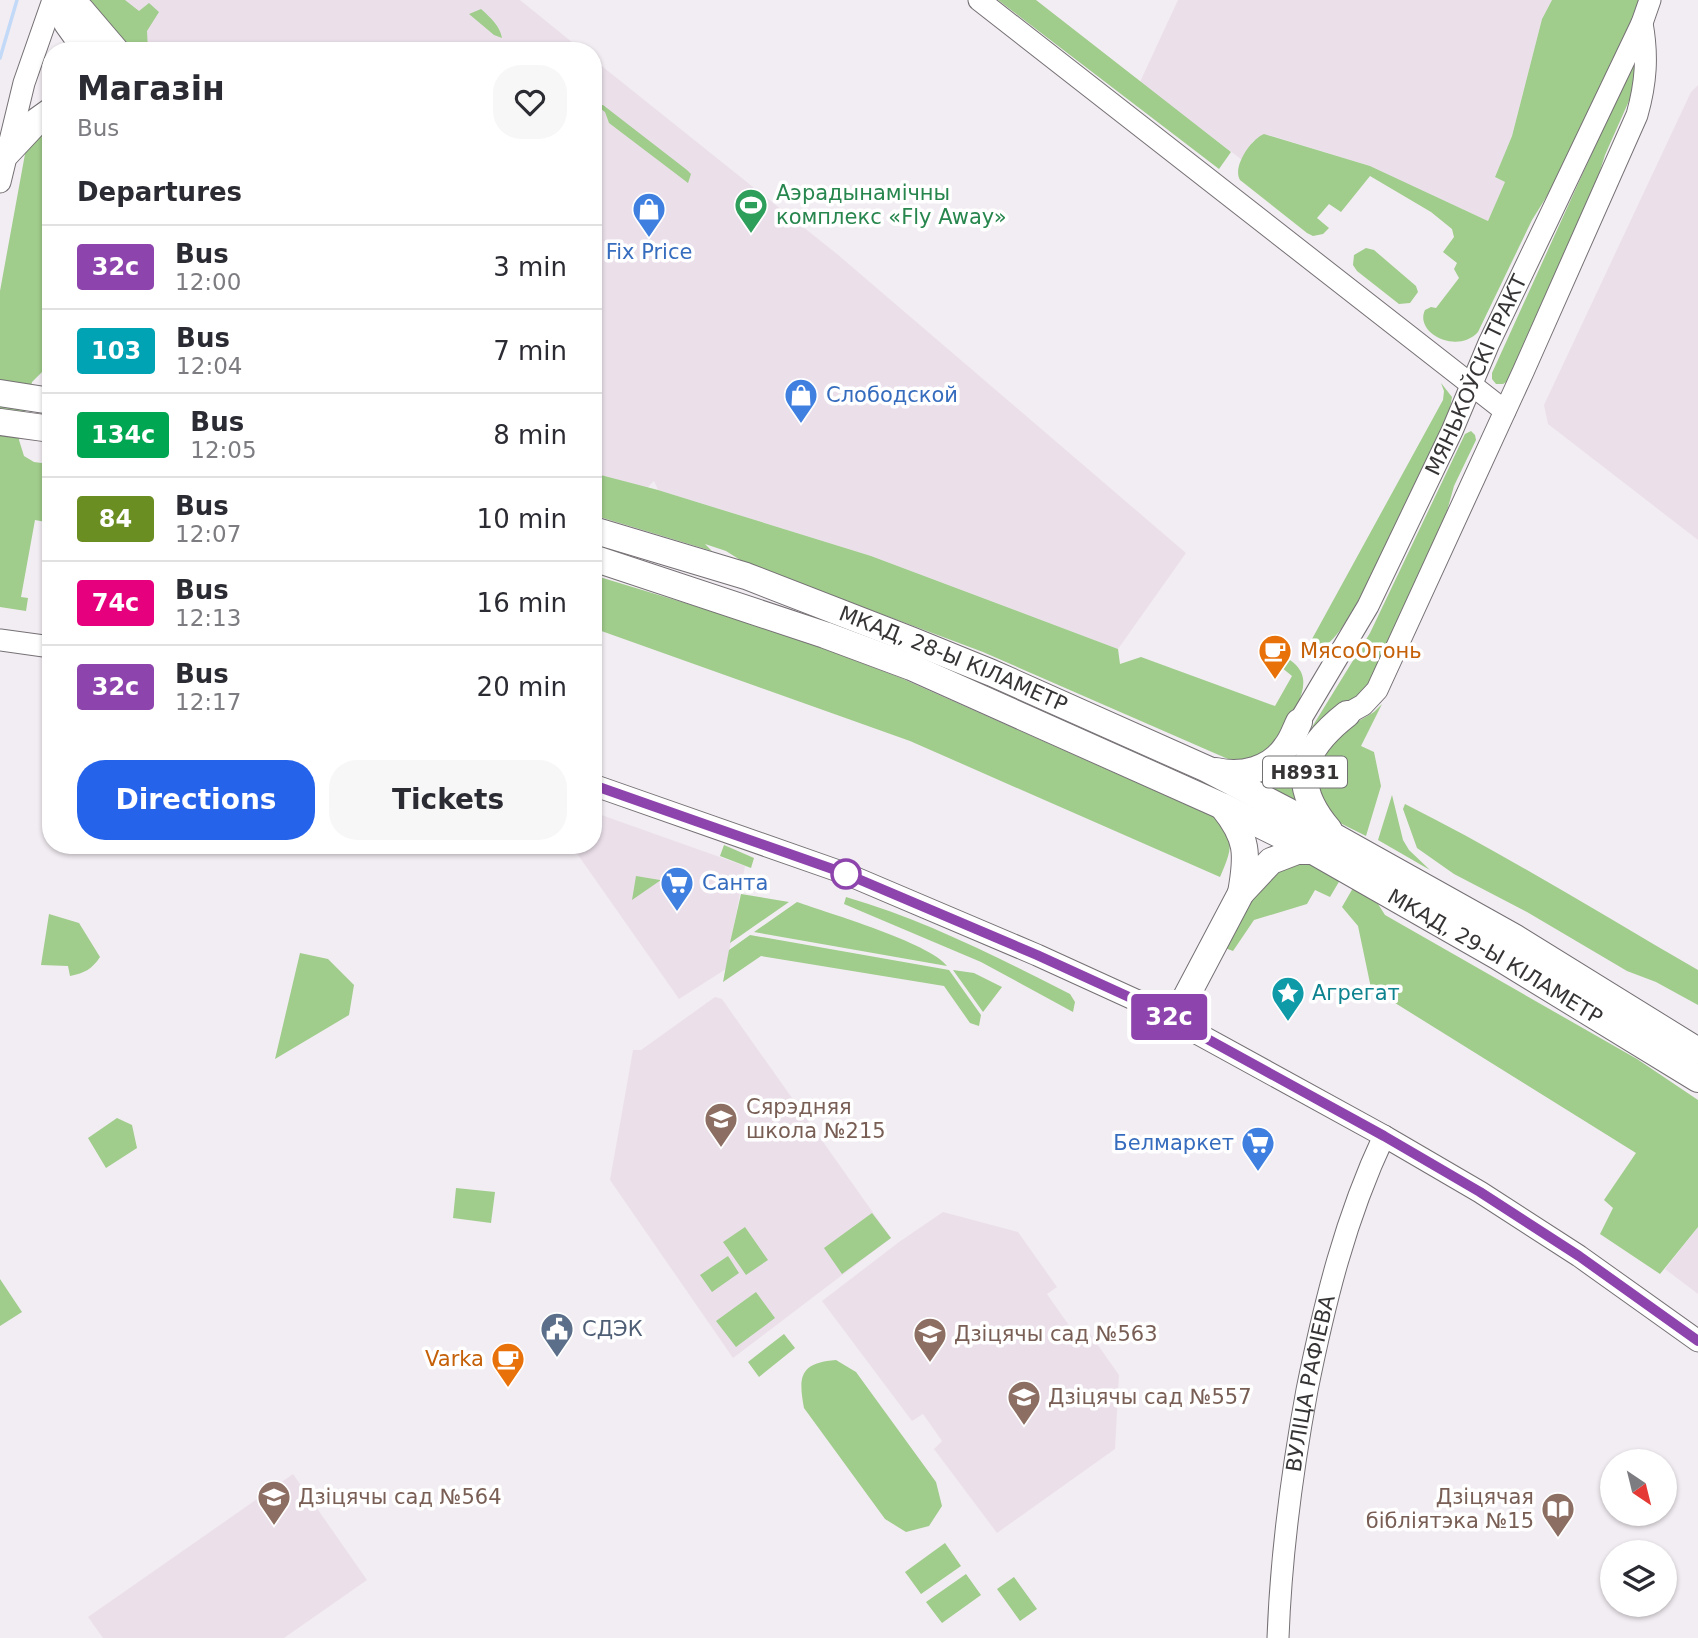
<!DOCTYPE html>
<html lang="en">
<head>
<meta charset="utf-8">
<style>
	:root { --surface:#fff; --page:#f7f7f7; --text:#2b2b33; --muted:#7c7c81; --line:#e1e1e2; --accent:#2563eb }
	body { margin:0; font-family:"DejaVu Sans",sans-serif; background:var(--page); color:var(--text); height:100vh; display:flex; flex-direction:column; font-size:26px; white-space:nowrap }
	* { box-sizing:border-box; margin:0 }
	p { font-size:23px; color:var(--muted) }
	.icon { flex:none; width:38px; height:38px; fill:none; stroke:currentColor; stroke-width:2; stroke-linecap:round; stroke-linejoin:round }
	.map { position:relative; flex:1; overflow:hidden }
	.sheet { position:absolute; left:42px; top:42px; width:560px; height:812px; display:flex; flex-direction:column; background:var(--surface); border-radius:28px; box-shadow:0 2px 5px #0004 }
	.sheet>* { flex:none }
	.badge { padding:0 14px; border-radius:5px; font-size:24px; line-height:46px }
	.needle { width:46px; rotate:145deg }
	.buttons { position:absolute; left:1600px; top:1449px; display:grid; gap:14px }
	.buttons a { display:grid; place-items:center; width:77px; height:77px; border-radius:50%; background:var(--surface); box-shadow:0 2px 5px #0004; font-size:35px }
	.map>.badge { position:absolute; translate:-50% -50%; box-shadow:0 0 0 4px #fff }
	h2 { padding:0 35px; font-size:26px; line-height:63px }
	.round { display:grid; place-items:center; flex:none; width:74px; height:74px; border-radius:28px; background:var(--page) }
	.summary { display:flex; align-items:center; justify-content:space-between; height:119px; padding:0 35px }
	h1 { font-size:33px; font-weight:800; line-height:52px }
	.button { display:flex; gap:14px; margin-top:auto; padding:14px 35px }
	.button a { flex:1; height:80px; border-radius:28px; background:var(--accent); color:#fff; font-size:28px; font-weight:800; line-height:80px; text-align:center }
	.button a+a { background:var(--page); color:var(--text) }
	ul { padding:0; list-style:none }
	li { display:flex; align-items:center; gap:21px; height:84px; padding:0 35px; border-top:2px solid var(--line) }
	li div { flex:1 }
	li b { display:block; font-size:26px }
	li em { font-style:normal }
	li .badge { min-width:77px; font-weight:700; text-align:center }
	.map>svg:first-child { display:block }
</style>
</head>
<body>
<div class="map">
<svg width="1698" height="1638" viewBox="0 0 1698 1638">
	<rect width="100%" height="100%" fill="#f2edf2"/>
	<path fill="#ebe0ea" d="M 89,0 L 520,0 L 583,51 L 128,51 Z
		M 1178,0 L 1552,0 L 1542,19 L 1512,136 L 1495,177 L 1505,182 L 1488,221 L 1370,166 L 1272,136 L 1264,135 L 1253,141 L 1242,160 L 1140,82 Z
		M 593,59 L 837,254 L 1186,553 L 1118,649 L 871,556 L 658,490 L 654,481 L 647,488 L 593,473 Z
		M 1698,85 L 1698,540 L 1548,424 L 1544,405 L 1691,92 Z
		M 593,812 L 745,866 L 726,969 L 679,999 L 571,845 L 593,845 Z
		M 715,997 L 722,999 L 891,1238 L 733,1358 L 610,1180 L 633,1050 L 641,1050 Z
		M 943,1212 L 1018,1232 L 1057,1287 L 1047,1294 L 1061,1314 L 1078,1338 L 1088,1331 L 1119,1375 L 1115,1449 L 997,1533 L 934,1449 L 942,1441 L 923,1414 L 912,1421 L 822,1301 L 899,1242 Z
		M 1698,1227 L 1698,1294 L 1665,1269 Z
		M 293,1474 L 367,1580 L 284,1638 L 103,1638 L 88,1617 Z"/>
	<path fill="#a0cc8c" d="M 89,0 L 125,0 L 139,11 L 149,3 L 159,12 L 147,31 L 148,51 L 126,51 L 91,5 Z
		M 998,0 L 1036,0 L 1231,152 L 1219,169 Z
		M 1552,0 L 1639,0 L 1630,23 L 1555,183 L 1532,220 L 1478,332 C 1457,355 1414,333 1425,310 L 1431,307 L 1436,308 L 1459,278 L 1454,269 L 1457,263 L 1443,252 L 1454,237 L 1452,229 L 1431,212 L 1370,176 L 1341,212 L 1329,204 L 1317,218 L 1329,228 L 1323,234 L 1313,236 L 1307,233 L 1240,180 C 1232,167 1251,139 1264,134 L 1370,166 L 1488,221 L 1505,182 L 1495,177 L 1512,136 L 1542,19 Z
		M 481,9 C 491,18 500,26 502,38 L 494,35 L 469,14 Z
		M 1638,52 L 1632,94 L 1605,155 L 1594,190 L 1508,381 L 1503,384 L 1496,384 L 1492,379 L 1492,373 Z
		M 596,105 L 603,105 L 687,170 L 691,174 L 688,183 L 609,123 L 605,112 Z
		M 51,120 L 51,368 L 43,371 L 32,382 L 19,440 L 24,456 L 34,462 L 49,464 L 51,461 L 51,523 L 35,520 L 21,597 L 28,598 L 26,611 L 0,607 L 0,291 L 25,154 L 33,138 Z
		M 1366,248 L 1374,250 L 1416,286 L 1418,292 L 1410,303 L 1399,304 L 1357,271 L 1353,265 L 1354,255 Z
		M 1441,383 L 1452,397 L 1449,415 L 1364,597 L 1361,596 C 1349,615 1332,655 1306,650 L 1443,400 L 1444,391 Z
		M 1471,431 L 1475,435 L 1476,440 L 1454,486 L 1442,529 L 1368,686 L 1328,720 L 1299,804 L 1257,781 L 1296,753 L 1370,633 L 1465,434 Z
		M 593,473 L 658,490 L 871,556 L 1118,649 L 1120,664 L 1141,657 L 1275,706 L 1292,676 L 1270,658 L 1276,650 C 1285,657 1296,662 1301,672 C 1306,683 1302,693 1298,704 C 1288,733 1265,769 1228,759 L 983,652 L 745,563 L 726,551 L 705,544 L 712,551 L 593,515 Z
		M 593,575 L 777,631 L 901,678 L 1214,817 C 1237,838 1231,851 1220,877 L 910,741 L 593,628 Z
		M 1382,704 L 1361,746 L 1374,752 L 1381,786 L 1366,836 L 1336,821 L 1311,782 L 1312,770 L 1342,731 L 1374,712 Z
		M 1392,795 L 1403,840 L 1409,850 L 1430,870 L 1378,840 Z
		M 1405,804 C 1505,854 1601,914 1698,970 L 1698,1005 L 1656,982 L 1627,971 L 1527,912 L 1454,874 L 1417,848 L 1403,809 Z
		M 724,845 L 754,858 L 751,868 L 720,856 Z
		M 1303,859 L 1340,880 L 1330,897 L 1315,890 L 1307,904 L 1254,920 L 1233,951 L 1225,948 L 1266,875 Z
		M 636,876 L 660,880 L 661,880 L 632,900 Z
		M 1353,888 L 1378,904 L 1385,915 L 1637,1059 L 1698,1100 L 1698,1227 L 1660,1274 L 1600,1234 L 1613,1208 L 1604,1200 L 1636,1153 L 1371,988 L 1358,926 L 1342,907 Z
		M 741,894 L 789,902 L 730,943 Z
		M 846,897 C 925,920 997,957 1070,994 L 1075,1002 L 1073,1012 L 981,962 L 844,904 Z
		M 797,902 C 828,913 930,943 947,966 L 754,932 Z
		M 49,914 L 79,923 L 100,957 C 92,969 85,973 70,976 L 68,966 L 41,965 Z
		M 750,935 L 949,970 L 981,1015 L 979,1026 L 970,1023 L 944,986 L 761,956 L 723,982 L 729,950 Z
		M 300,953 L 328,959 L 354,985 L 349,1015 L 275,1059 Z
		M 953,970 L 974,973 L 1002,987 L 983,1012 Z
		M 117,1118 L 132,1125 L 137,1148 L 106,1168 L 88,1138 Z
		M 456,1188 L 495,1192 L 491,1223 L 453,1218 Z
		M 872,1213 L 891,1238 L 842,1274 L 824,1248 Z
		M 745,1227 L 768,1260 L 746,1275 L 723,1242 Z
		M 728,1256 L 739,1273 L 712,1292 L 700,1275 Z
		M 0,1279 L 22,1312 L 0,1326 Z
		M 756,1292 L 775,1318 L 736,1347 L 716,1321 Z
		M 784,1334 L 795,1348 L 759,1377 L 748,1362 Z
		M 836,1360 L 856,1372 L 936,1482 L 942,1506 L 929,1526 L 906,1532 L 885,1519 L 804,1408 C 798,1376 800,1363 836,1360 Z
		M 945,1543 L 961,1566 L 921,1594 L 905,1572 Z
		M 966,1574 L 981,1595 L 942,1623 L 926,1602 Z
		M 1014,1577 L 1037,1609 L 1020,1621 L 997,1589 Z"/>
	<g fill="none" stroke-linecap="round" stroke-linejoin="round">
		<path stroke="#c2d9f8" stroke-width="3.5" d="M 0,58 L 17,0"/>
		<defs>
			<g id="secondary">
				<path d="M 979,0 L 1505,411"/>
				<path d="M 0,182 L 24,83 L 53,0"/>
				<path d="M 0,640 L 51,647"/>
				<path d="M 1347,714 L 1363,705 L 1377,690 L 1523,372 L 1637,115 C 1646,83 1648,56 1642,23"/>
				<path id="s1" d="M 1299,722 L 1368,606 L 1452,431 L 1489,343 L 1642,23 L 1650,0"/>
				<path d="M 593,785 L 844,873 L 1037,955 L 1140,1002 L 1384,1136 L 1480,1192 L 1579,1256 L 1698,1341"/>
				<path id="s2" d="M 1278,1638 C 1281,1554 1292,1472 1307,1390 C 1325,1301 1345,1219 1384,1136"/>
			</g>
			<g id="highway">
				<path d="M 56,0 L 67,23 L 87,51"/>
				<path d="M 61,0 L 81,10 L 116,51"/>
				<path d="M 7,153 L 37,121 L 51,111"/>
				<path d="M 0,393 L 51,401"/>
				<path d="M 0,422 L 51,429"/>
				<path id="s3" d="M 593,530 L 746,576 L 911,640 L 992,673 L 1207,769 L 1301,818 L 1514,937 L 1698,1051"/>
				<path id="s4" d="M 593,558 L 825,635 L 911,667 L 1222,806 L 1313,851 L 1497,956 L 1698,1079"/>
				<path d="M 1216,771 C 1241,777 1271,770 1286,747 C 1292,740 1295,730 1299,722"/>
				<path d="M 1223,807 C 1248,838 1248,854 1241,893"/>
				<path d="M 1329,830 C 1289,783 1301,750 1347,714"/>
				<path d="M 1174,1020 L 1241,893 L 1271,861 L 1297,851 L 1313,851"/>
			</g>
		</defs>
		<use href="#secondary" stroke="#757074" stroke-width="23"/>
		<use href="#highway" stroke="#757074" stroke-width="28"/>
		<use href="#secondary" stroke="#fff" stroke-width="21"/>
		<use href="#highway" stroke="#fff" stroke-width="26"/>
	</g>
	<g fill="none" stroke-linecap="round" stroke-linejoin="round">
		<defs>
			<path id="line" d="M 593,785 L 844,873 L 1037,955 L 1140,1002 L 1384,1136 L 1480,1192 L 1579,1256 L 1698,1341"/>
		</defs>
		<use href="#line" stroke="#fff" stroke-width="16"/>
		<use href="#line" stroke="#8e44ad" stroke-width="10"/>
	</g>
	<defs>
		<symbol id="stadium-pin" viewBox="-11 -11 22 30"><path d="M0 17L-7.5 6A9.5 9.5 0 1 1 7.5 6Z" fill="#2e9e5b" stroke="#fff"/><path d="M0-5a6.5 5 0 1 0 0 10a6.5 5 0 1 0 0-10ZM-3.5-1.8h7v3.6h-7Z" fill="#fff"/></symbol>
		<symbol id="shop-pin" viewBox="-11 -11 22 30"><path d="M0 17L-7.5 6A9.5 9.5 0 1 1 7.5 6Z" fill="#3f7fe0" stroke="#fff"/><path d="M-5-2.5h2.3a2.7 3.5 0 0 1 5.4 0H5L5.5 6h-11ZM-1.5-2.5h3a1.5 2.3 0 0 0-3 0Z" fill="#fff"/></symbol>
		<symbol id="cafe-pin" viewBox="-11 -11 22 30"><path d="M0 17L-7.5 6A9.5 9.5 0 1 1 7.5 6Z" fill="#e8710a" stroke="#fff"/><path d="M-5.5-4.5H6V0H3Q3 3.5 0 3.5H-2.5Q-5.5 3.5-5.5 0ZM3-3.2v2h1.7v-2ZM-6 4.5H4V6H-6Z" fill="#fff"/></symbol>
		<symbol id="supermarket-pin" viewBox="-11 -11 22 30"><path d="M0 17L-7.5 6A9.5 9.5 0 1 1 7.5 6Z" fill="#3f7fe0" stroke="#fff"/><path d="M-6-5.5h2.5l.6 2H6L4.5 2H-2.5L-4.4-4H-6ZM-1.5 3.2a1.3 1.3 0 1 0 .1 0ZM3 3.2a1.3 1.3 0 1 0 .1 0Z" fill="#fff"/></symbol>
		<symbol id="sight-pin" viewBox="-11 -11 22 30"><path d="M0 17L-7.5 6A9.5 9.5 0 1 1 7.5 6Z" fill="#0f9aa8" stroke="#fff"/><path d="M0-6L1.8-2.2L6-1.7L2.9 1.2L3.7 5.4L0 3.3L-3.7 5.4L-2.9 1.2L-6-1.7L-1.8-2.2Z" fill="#fff"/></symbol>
		<symbol id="school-pin" viewBox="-11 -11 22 30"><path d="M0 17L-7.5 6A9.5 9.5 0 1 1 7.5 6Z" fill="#8d6e63" stroke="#fff"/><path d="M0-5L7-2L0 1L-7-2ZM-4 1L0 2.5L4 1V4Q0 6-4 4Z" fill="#fff"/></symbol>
		<symbol id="civic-pin" viewBox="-11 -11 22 30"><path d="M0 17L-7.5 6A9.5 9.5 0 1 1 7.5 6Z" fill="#5c6f8a" stroke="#fff"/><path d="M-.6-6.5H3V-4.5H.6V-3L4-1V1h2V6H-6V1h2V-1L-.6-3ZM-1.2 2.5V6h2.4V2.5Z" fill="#fff"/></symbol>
		<symbol id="library-pin" viewBox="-11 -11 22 30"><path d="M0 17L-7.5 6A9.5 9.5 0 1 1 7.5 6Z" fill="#8d6e63" stroke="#fff"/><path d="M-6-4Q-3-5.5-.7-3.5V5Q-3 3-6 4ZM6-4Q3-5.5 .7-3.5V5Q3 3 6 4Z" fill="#fff"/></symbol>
	</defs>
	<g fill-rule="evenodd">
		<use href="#stadium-pin" x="732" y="186" width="38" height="52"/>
		<use href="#shop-pin" x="630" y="190" width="38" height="52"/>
		<use href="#shop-pin" x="782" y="376" width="38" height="52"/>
		<use href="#cafe-pin" x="1256" y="632" width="38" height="52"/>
		<use href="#supermarket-pin" x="658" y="864" width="38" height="52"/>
		<use href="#sight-pin" x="1269" y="974" width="38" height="52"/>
		<use href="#school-pin" x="702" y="1100" width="38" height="52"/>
		<use href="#supermarket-pin" x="1239" y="1124" width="38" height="52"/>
		<use href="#civic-pin" x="538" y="1310" width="38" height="52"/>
		<use href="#school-pin" x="911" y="1315" width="38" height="52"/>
		<use href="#cafe-pin" x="489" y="1340" width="38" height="52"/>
		<use href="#school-pin" x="1005" y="1378" width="38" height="52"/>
		<use href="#school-pin" x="255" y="1478" width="38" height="52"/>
		<use href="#library-pin" x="1539" y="1490" width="38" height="52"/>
	</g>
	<circle fill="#fff" stroke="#8e44ad" stroke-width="3.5" cx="846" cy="874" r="14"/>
	<g text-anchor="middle" stroke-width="7" stroke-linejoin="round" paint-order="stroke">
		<rect fill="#fff" stroke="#727172" stroke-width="2" x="1263" y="756.5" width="84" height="31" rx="5"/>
		<g font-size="19" font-weight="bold" fill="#363435">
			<text x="1305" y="779">Н8931</text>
		</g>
		<g font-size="21" fill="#27864d" stroke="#fff" text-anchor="start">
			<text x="776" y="200">Аэрадынамічны<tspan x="776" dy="24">комплекс «Fly Away»</tspan></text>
		</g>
		<g font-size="21" fill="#366cbe" stroke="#fff" text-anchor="start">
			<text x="649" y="259" text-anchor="middle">Fix Price</text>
			<text x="826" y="402">Слободской</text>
			<text x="702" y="890">Санта</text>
			<text x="1234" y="1150" text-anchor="end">Белмаркет</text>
		</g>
		<g font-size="21" fill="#363435" stroke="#fff">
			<text dy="7" stroke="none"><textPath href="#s1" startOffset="390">МЯНЬКОЎСКІ ТРАКТ</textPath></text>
			<text dy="7" stroke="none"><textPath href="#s3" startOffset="383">МКАД, 28-Ы КІЛАМЕТР</textPath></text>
			<text dy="7" stroke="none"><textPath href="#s4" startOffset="989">МКАД, 29-Ы КІЛАМЕТР</textPath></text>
			<text dy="7" stroke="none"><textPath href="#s2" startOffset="257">ВУЛІЦА РАФІЕВА</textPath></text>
		</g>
		<g font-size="21" fill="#c56008" stroke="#fff" text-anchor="start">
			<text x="1300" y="658">МясоОгонь</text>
			<text x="484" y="1366" text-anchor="end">Varka</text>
		</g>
		<g font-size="21" fill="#0d838f" stroke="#fff" text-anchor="start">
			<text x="1312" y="1000">Агрегат</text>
		</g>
		<g font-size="21" fill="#785e54" stroke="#fff" text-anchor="start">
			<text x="746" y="1114">Сярэдняя<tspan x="746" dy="24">школа №215</tspan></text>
			<text x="954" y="1341">Дзіцячы сад №563</text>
			<text x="1048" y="1404">Дзіцячы сад №557</text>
			<text x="298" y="1504">Дзіцячы сад №564</text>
			<text x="1534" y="1504" text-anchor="end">Дзіцячая<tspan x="1534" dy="24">бібліятэка №15</tspan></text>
		</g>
		<g font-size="21" fill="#4e5e75" stroke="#fff" text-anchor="start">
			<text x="582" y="1336">СДЭК</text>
		</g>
	</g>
</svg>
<div class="buttons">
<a><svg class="needle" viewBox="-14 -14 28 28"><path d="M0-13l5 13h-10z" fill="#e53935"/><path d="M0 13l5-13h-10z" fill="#7c7c81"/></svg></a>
<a><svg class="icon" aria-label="layers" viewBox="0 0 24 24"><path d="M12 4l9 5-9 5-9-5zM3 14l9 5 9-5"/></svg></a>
</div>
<b class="badge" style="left:1169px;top:1017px;background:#8e44ad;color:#fff">32с</b>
<section class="sheet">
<div class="summary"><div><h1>Магазін</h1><p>Bus</p></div><a class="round"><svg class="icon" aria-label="heart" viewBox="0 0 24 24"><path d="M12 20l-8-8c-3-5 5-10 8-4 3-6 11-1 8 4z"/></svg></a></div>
<h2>Departures</h2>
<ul>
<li><span class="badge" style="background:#8e44ad;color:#fff">32с</span><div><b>Bus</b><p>12:00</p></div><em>3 min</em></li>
<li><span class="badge" style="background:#00a3b4;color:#fff">103</span><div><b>Bus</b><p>12:04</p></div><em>7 min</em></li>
<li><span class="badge" style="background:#00a651;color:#fff">134с</span><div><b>Bus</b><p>12:05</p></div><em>8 min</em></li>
<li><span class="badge" style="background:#6b8e23;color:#fff">84</span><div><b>Bus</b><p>12:07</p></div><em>10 min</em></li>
<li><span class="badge" style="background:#e6007e;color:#fff">74с</span><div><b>Bus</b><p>12:13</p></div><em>16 min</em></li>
<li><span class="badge" style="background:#8e44ad;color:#fff">32с</span><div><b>Bus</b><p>12:17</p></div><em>20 min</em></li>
</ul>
<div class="button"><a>Directions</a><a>Tickets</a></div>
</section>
</div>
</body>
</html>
